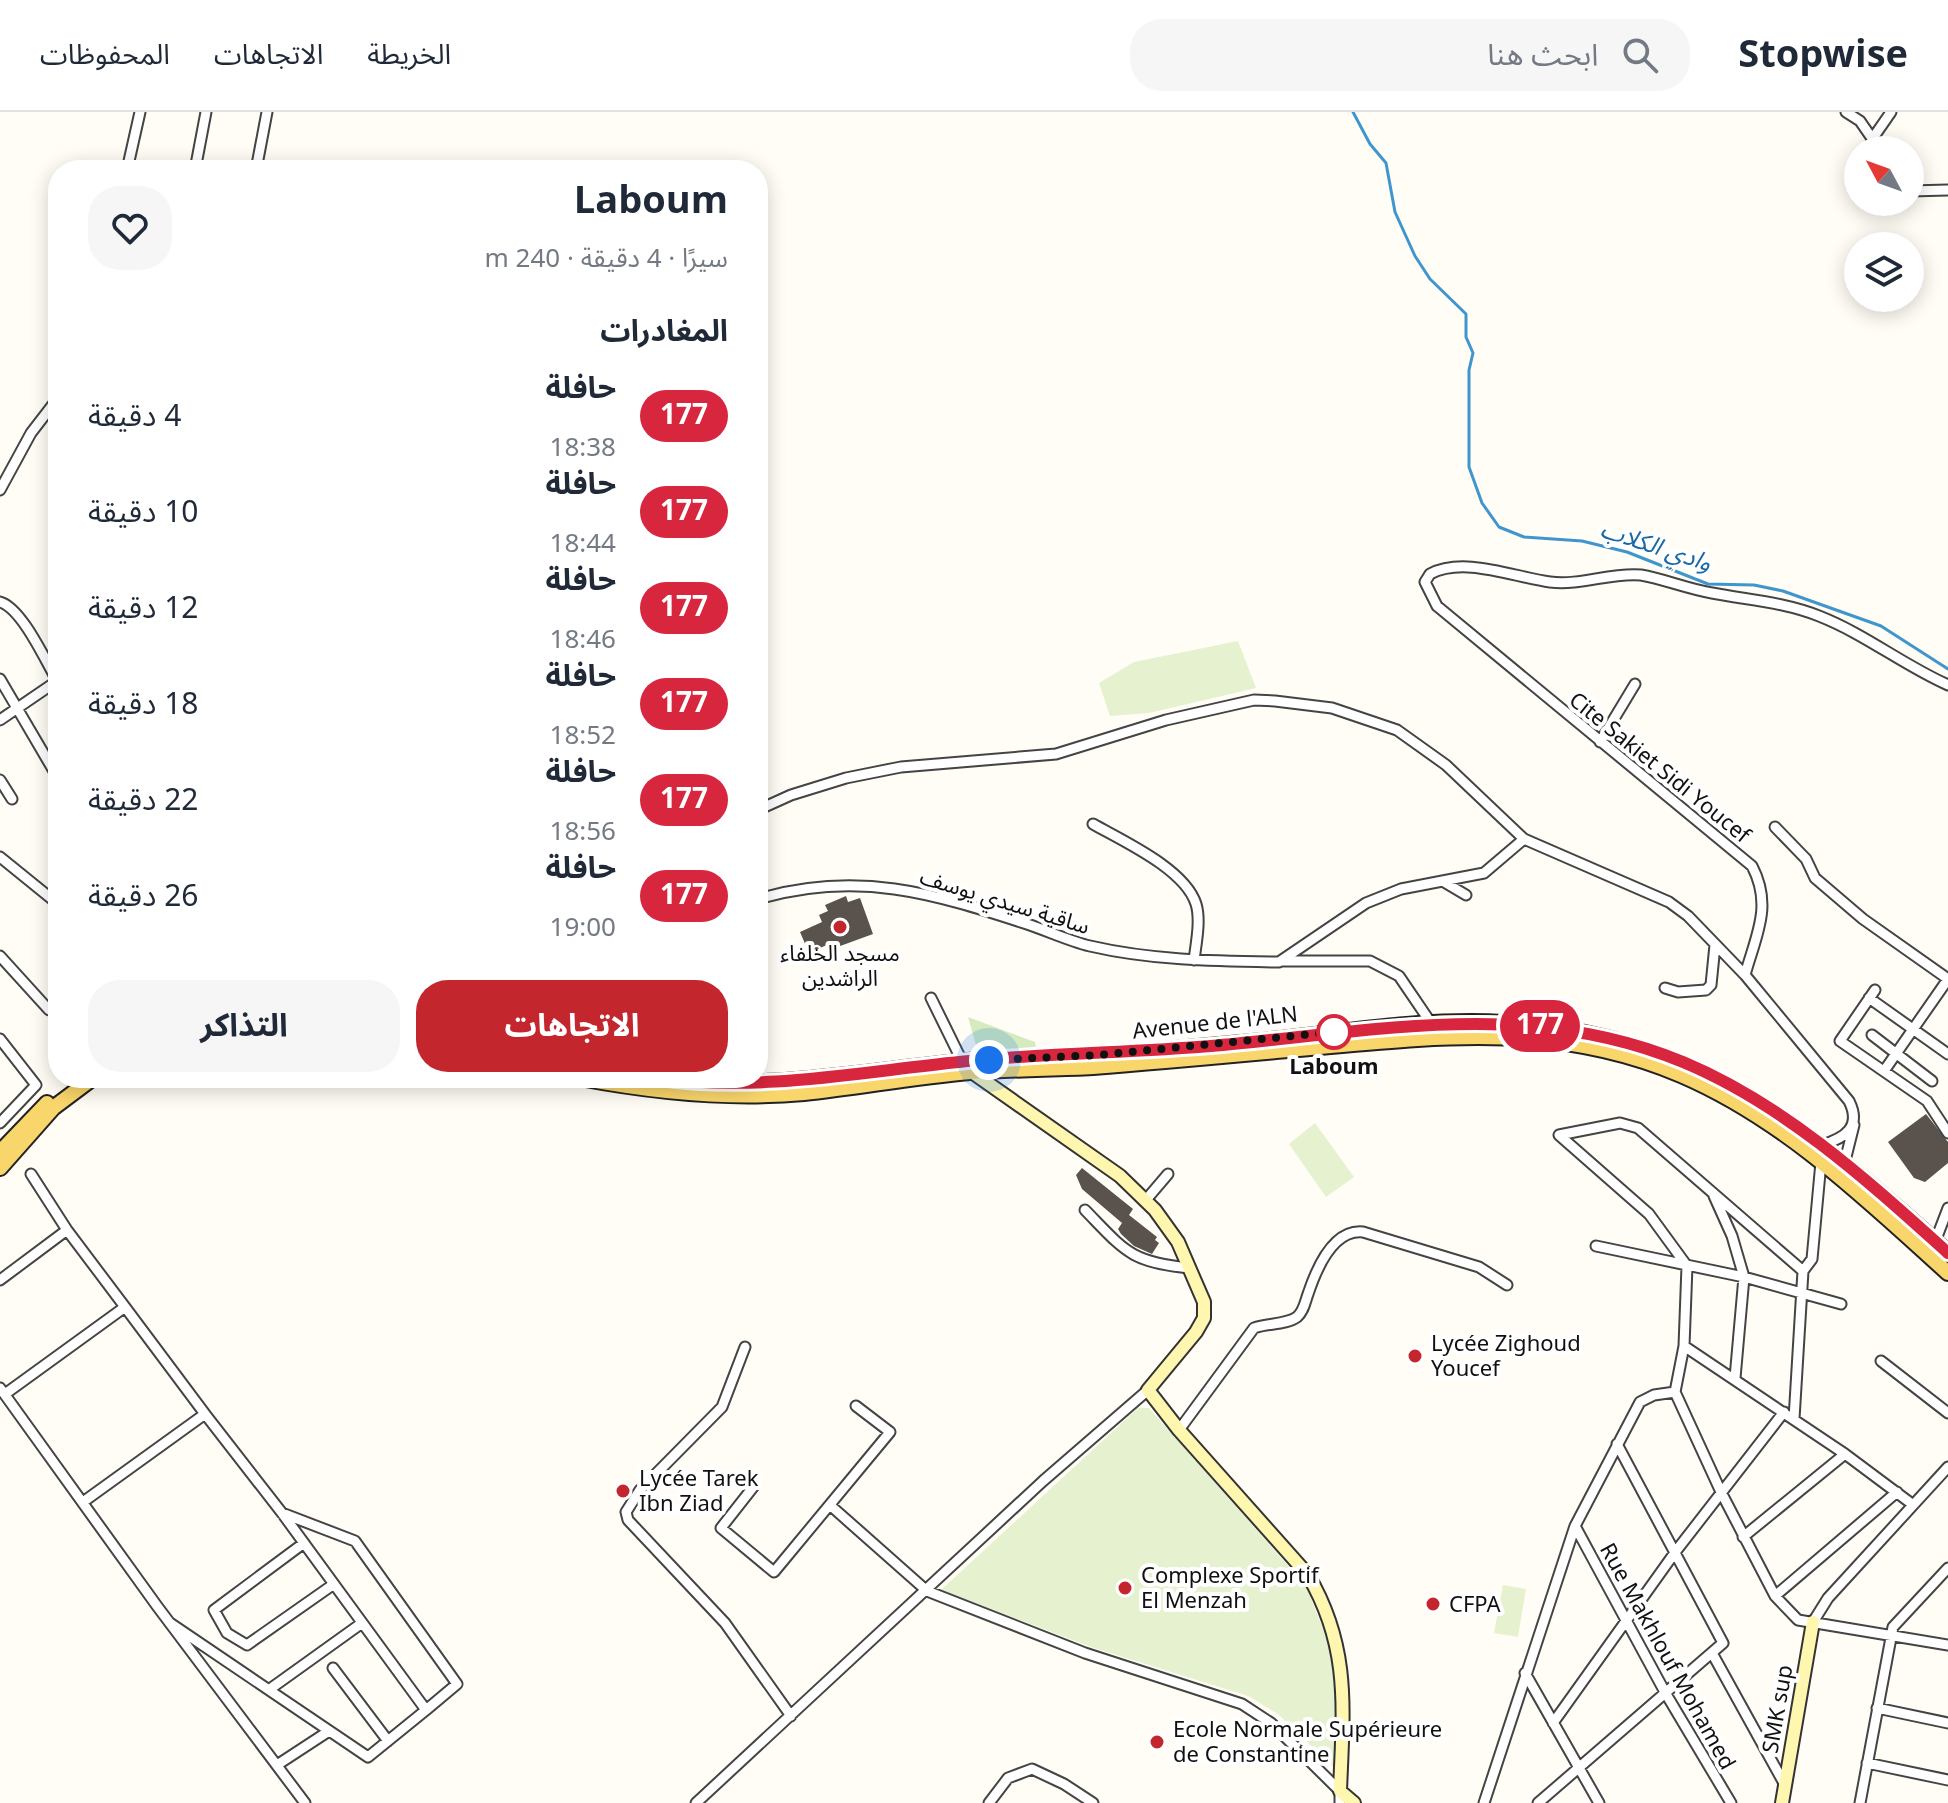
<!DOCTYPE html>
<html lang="ar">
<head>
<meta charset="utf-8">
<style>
	:root { --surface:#fff; --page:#f6f6f7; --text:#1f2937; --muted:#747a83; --line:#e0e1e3; --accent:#c4262e }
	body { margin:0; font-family:Georgia,"Noto Sans Arabic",serif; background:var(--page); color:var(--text); direction:rtl; height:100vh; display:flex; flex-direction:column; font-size:30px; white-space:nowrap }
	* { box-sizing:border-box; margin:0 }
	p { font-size:26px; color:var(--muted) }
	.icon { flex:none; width:44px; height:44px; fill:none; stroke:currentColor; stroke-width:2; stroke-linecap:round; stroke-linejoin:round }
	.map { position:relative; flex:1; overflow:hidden; direction:ltr }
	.drawer { position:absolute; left:48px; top:48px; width:720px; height:928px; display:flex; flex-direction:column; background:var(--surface); border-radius:32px; box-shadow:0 4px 20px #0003; direction:rtl }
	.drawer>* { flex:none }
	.badge { padding:0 16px; border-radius:26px; font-size:28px; line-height:52px }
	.needle { width:52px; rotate:311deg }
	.fabs { position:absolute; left:1844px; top:24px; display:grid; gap:16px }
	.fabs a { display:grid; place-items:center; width:80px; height:80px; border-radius:50%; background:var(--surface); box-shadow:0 4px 20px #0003; font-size:40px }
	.you { position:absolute; width:40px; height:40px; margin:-20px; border:6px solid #fff; border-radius:50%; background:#1a73e8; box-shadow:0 0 0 12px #1a73e833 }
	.map>.badge { position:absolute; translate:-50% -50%; box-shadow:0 0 0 4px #fff }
	h2 { padding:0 40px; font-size:30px; line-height:72px }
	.round { display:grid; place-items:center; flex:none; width:84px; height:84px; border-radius:32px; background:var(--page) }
	.overview { display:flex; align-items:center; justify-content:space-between; height:136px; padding:0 40px }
	h1 { font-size:38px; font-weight:700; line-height:60px }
	.action { display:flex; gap:16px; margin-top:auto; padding:16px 40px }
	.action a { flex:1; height:92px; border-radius:32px; background:var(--accent); color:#fff; font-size:32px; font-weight:700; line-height:92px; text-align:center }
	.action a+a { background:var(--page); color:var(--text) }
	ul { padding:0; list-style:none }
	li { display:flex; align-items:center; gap:24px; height:96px; padding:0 40px }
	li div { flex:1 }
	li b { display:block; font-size:30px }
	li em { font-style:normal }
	li .badge { min-width:88px; font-weight:700; text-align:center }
	header { display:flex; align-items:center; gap:48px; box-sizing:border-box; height:112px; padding:0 40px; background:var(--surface); border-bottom:2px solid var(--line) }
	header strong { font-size:38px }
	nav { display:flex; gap:44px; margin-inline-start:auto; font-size:28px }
	.search { width:560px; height:72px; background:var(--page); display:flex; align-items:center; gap:20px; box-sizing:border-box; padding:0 28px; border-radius:32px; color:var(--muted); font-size:30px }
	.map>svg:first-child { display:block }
</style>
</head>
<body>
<header>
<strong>Stopwise</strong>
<div class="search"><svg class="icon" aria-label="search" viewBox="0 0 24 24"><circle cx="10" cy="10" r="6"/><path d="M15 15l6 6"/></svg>ابحث هنا</div>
<nav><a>الخريطة</a><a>الاتجاهات</a><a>المحفوظات</a></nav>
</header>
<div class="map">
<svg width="1948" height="1691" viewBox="0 0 1948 1691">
	<rect width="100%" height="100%" fill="#fffdf5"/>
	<path fill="#d5ebbd" d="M 968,905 L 1035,930 L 1036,937 L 978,940 Z"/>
	<path fill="#e6f2cf" d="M 1238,529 L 1256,576 L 1149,601 L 1110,604 L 1099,571 L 1134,550 Z
		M 1315,1011 L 1354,1065 L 1326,1085 L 1289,1032 Z
		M 1138,1296 L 1149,1296 L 1306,1474 L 1329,1532 L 1335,1580 L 1334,1656 L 1278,1602 L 1248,1584 L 1091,1535 L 941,1478 Z
		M 1503,1473 L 1526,1477 L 1518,1525 L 1494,1521 Z"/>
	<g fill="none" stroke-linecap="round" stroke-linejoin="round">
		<path stroke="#3f96cf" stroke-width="3" d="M 1353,0 L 1370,32 L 1386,51 L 1395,100 L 1415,144 L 1430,167 L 1466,202 L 1466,225 L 1473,241 L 1469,258 L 1469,355 L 1482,391 L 1499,415 L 1524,425 L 1582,429 L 1627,440 L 1708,472 L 1754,473 L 1783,479 L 1881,514 L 1948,557"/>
	</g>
	<path fill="#5a524d" d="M 846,784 L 848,790 L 860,786 L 873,822 L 832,837 L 829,832 L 809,841 L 800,820 L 822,810 L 819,803 L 828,799 L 825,793 Z
		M 1926,1002 L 1948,1030 L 1948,1051 L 1925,1070 L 1914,1066 L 1888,1030 Z
		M 1082,1056 L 1133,1097 L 1129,1103 L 1157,1125 L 1155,1128 L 1159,1131 L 1152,1142 L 1134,1134 L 1121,1122 L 1118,1117 L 1122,1111 L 1082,1077 L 1076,1063 Z"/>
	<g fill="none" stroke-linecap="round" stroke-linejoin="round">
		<defs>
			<path id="street" d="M 1846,0 L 1860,9 L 1880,38
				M 1873,26 L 1891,0
				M 127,58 L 140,0
				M 195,58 L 206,0
				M 256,58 L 267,0
				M 1910,79 L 1948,78
				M 0,378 L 31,321 L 58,286
				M 0,490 C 22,496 46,550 58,570
				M 0,567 L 58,666
				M 0,608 L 57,569
				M 1600,630 L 1635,572
				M 0,668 L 12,687
				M 758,698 L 791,683 L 846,666 L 901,655 L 1056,642 L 1166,608 L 1254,588 L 1275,589 L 1332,596 L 1397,618 L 1446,653 L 1524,727 L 1669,790 L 1688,804 L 1745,863 L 1849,989 C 1862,1015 1845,1026 1822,1033
				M 1093,712 C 1123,729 1185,757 1196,792 C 1201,808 1196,832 1194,848
				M 1775,715 L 1806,747 L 1815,766 L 1863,807 L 1948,867 L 1884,959
				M 0,745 L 58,792
				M 1444,770 L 1466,783
				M 758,787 C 858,758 932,781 1027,812 C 1048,819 1069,829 1090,834 C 1150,848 1212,849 1273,850 L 1279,850 L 1366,791 L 1401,777 L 1484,761 L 1524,727
				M 0,844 L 49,898
				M 1282,849 L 1370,849 L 1399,864 L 1433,914
				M 1745,863 C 1756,823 1773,794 1752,754 L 1437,494 L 1425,470 L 1430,462 C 1464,444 1513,465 1550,470 C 1581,474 1611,460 1641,463 C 1664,467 1688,477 1712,481 C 1748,488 1784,490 1819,504 C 1865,522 1903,553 1948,573
				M 1665,876 L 1678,880 L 1706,878 L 1711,873 L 1715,833
				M 1875,878 L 1840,929 L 1927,989 L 1948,1021
				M 931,886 L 962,949
				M 1869,886 L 1948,942
				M 1872,923 L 1932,969
				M 0,927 L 36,973 L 0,1011
				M 1559,1023 L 1649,1102 L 1687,1154 L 1684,1234 L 1675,1280 L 1721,1380 L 1775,1484 L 1798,1508 L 1948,1533
				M 1559,1023 L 1620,1011 L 1638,1016 L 1803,1159 L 1794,1307
				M 1844,1053 L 1854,1013
				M 1714,1084 L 1732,1124 L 1744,1165 L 1735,1266
				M 1145,1089 L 1168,1062
				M 1085,1098 C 1125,1139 1130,1150 1189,1156
				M 1935,1130 L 1948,1096
				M 1596,1134 L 1744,1165 L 1841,1192
				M 1803,1159 L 1812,1147 L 1821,1050
				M 0,1168 L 67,1118 L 31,1062
				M 1684,1234 L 1845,1342 L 1912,1392
				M 745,1235 L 722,1295 L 640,1378 L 626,1400 L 628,1408 L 725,1511 L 791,1604
				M 1881,1249 L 1948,1301
				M 0,1276 L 157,1494 L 305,1691
				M 5,1282 L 125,1195 L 67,1118
				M 1179,1318 L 1254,1216 C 1267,1211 1286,1213 1297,1205 C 1304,1199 1305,1190 1308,1182 C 1316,1158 1333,1117 1363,1120 L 1479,1155 L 1507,1173
				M 754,1374 L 721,1416 L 774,1460 L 890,1320 L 856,1294
				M 83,1390 L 205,1302 L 125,1195
				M 831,1394 L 927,1479 L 1085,1541 L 1242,1592 L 1271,1611 L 1340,1679 L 1340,1691
				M 282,1401 L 355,1429 L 457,1572 L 426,1598
				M 1575,1414 L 1666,1582 L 1731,1691
				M 1743,1425 L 1845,1342
				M 304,1431 L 214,1498 L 227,1521 L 247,1533 L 334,1472
				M 1775,1484 L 1897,1380
				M 1813,1510 L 1828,1486 L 1948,1355
				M 170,1511 L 368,1645 L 426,1598 L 282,1401 L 205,1302
				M 1712,1541 L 1785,1673
				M 333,1556 L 388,1629
				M 1525,1561 L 1599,1691
				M 270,1577 L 362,1511
				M 1877,1596 L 1948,1611
				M 1553,1611 L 1676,1439 L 1784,1300
				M 1867,1651 L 1948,1668
				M 277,1653 L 329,1619
				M 696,1691 L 1043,1369 L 1148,1278
				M 989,1691 L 1008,1666 L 1032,1657 L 1064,1672 L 1093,1691
				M 1484,1691 L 1575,1414 L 1640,1290 L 1654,1283 L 1675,1280
				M 1538,1691 L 1723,1531 L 1617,1332
				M 1860,1691 L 1893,1515 L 1948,1456"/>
			<path id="secondary" d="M 969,958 L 1120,1064 L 1155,1098 L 1178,1130 L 1204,1190 L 1204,1206 L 1196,1220 L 1148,1278 L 1179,1318 L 1308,1463 C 1351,1536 1343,1598 1340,1679 L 1354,1691
				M 1782,1691 L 1813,1510"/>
			<path id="primary" d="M 580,966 C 654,980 729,988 804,981 C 859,975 914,965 970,960 C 1011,957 1052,957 1093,955 C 1158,950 1223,944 1288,938 C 1425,926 1550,907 1681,963 C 1784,1007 1866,1087 1948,1161
				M 660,966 C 760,980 859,960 959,950 C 1004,945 1050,945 1095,943 C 1148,940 1200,935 1252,930 C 1336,922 1420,906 1504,911 C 1692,920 1815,1020 1948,1141
				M 0,1040 L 47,991
				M 0,1056 L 53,996 L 93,966"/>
		</defs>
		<use href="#street" stroke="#444" stroke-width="13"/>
		<use href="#secondary" stroke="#333" stroke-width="16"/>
		<use href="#primary" stroke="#222" stroke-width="18"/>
		<use href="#street" stroke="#fff" stroke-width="9"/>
		<use href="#secondary" stroke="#fff6b0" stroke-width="12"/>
		<use href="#primary" stroke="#f9d66b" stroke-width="14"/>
	</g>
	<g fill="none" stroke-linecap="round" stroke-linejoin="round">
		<defs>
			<path id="line" d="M 660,966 C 761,980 859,960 959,950 C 1043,941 1127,941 1211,934 C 1372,920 1527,885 1683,950 C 1784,992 1868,1069 1948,1141"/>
		</defs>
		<use href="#line" stroke="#fff" stroke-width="18"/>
		<use href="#line" stroke="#d7263d" stroke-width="12"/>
		<path stroke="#111" stroke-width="8" stroke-dasharray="0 14.4" d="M 989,948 L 1099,943 L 1334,920"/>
	</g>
	<g fill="#c4262e" stroke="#fff" stroke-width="3">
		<circle cx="840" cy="815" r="8"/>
		<circle cx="1415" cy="1244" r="8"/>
		<circle cx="623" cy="1379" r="8"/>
		<circle cx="1125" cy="1476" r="8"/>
		<circle cx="1433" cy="1492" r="8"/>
		<circle cx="1157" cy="1630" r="8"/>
	</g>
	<circle fill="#fff" stroke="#d7263d" stroke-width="4" cx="1334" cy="920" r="16"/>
	<g text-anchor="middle" stroke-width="8" stroke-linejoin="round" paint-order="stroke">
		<g font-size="22" fill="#111" stroke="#fff">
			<text transform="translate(1660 655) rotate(39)" y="8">Cite Sakiet Sidi Youcef</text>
			<text transform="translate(1005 789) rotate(17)" y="8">ساقية سيدي يوسف</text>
			<text transform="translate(1215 910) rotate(-6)" y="8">Avenue de l'ALN</text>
			<text transform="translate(1668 1544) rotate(61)" y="8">Rue Makhlouf Mohamed</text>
			<text transform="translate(1777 1597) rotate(-80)" y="8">SMK sup</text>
		</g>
		<g font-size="22" fill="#111" stroke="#fff" text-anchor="start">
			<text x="840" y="849" text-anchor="middle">مسجد الخلفاء<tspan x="840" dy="25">الراشدين</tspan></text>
			<text x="1431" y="1239">Lycée Zighoud<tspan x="1431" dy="25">Youcef</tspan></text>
			<text x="639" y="1374">Lycée Tarek<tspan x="639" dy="25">Ibn Ziad</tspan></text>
			<text x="1141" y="1471">Complexe Sportif<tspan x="1141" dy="25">El Menzah</tspan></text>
			<text x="1449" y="1500">CFPA</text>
			<text x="1173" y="1625">Ecole Normale Supérieure<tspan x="1173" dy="25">de Constantine</tspan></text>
		</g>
		<g font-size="22" font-weight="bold" fill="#111" stroke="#fff">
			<text x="1334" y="962">Laboum</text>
		</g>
		<g font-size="24" font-style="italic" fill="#1768a6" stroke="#fff">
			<text transform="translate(1656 434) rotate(18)" y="8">وادي الكلاب</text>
		</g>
	</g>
</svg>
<div class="fabs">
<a><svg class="needle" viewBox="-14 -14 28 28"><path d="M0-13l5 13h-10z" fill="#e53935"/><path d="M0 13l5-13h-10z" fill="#747a83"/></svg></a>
<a><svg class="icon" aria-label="layers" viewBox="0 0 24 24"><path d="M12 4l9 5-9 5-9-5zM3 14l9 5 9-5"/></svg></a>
</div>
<div class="you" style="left:989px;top:948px"></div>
<b class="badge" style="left:1540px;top:914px;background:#d7263d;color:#fff">177</b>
<section class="drawer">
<div class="overview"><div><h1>Laboum</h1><p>سيرًا · 4 دقيقة · 240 m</p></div><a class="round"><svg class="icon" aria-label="heart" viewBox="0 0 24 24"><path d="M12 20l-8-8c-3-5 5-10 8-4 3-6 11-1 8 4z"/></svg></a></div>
<h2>المغادرات</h2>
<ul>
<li><span class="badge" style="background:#d7263d;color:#fff">177</span><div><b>حافلة</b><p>18:38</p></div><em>4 دقيقة</em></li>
<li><span class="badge" style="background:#d7263d;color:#fff">177</span><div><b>حافلة</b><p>18:44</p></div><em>10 دقيقة</em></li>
<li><span class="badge" style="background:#d7263d;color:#fff">177</span><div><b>حافلة</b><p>18:46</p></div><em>12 دقيقة</em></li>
<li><span class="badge" style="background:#d7263d;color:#fff">177</span><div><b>حافلة</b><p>18:52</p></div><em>18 دقيقة</em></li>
<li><span class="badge" style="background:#d7263d;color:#fff">177</span><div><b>حافلة</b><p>18:56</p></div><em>22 دقيقة</em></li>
<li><span class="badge" style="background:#d7263d;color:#fff">177</span><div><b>حافلة</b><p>19:00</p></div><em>26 دقيقة</em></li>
</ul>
<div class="action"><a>الاتجاهات</a><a>التذاكر</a></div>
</section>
</div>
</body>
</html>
